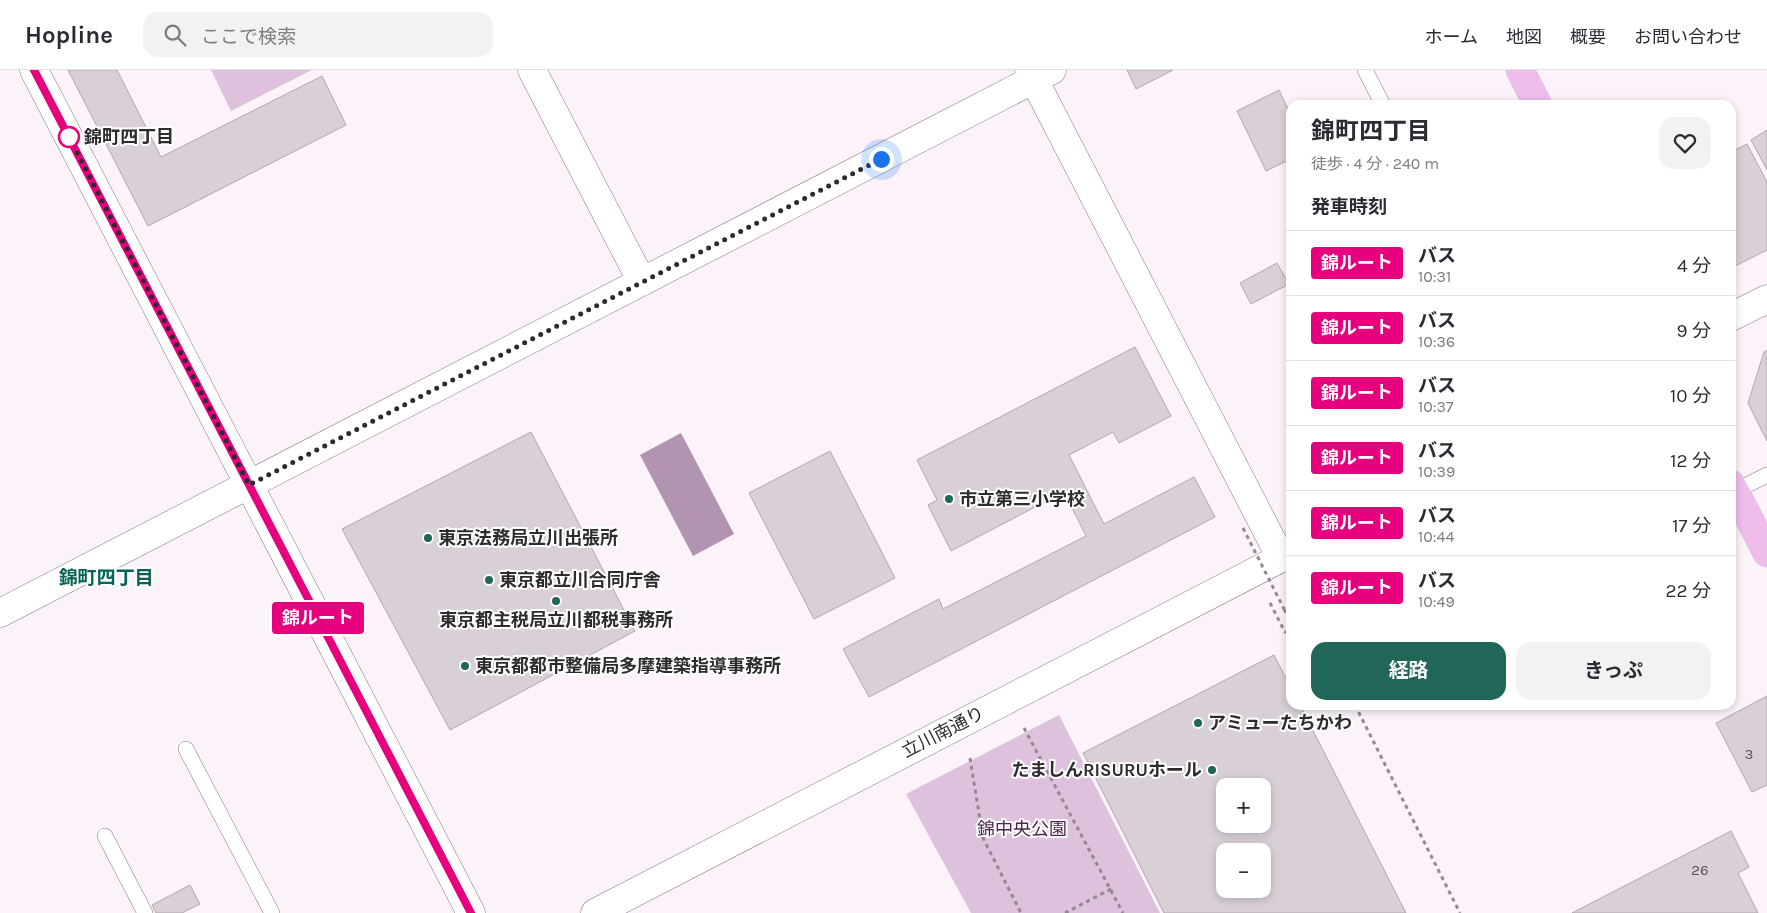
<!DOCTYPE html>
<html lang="ja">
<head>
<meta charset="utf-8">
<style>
	:root { --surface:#fff; --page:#f2f2f3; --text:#2b2b33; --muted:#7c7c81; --line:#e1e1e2; --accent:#206659 }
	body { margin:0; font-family:Karla,"Noto Sans JP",sans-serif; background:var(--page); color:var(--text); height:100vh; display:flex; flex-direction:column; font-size:19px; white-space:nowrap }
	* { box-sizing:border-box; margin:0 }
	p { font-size:16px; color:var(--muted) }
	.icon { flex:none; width:28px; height:28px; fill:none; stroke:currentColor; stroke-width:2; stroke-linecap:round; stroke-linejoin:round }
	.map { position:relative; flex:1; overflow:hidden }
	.panel { position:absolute; left:1286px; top:30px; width:450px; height:610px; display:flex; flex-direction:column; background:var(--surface); border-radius:15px; box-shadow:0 2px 8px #0003 }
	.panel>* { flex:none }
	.badge { padding:0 10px; border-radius:4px; font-size:18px; line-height:32px }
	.controls { position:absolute; left:1216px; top:708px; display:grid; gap:10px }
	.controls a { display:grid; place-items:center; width:55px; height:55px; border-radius:10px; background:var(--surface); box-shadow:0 2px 8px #0003; font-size:25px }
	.you { position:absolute; width:25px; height:25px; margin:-12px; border:4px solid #fff; border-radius:50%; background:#1a73e8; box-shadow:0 0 0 8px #1a73e833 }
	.map>.badge { position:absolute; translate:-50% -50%; box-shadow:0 0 0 2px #fff }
	h2 { padding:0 25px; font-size:19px; line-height:45px }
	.round { display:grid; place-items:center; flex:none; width:52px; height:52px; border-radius:15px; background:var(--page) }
	.overview { display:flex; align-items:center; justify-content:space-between; height:85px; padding:0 25px }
	h1 { font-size:24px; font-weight:700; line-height:38px }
	.cta { display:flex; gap:10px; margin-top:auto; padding:10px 25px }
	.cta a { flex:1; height:58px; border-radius:15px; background:var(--accent); color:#fff; font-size:20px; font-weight:700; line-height:58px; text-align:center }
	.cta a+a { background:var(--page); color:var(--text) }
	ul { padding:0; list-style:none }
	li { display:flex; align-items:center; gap:15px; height:65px; padding:0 25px; border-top:1px solid var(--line) }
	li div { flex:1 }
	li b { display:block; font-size:19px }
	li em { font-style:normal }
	li .badge { min-width:55px; font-weight:700; text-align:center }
	header { display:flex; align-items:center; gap:30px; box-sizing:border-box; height:70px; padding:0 25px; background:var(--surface); border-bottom:1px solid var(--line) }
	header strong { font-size:24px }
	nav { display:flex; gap:28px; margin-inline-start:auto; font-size:18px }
	.search { width:350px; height:45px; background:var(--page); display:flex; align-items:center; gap:12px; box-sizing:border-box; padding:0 18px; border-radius:15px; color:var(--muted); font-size:19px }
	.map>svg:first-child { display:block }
</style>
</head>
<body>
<header>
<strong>Hopline</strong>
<div class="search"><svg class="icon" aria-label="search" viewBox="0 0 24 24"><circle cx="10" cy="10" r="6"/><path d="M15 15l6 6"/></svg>ここで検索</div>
<nav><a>ホーム</a><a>地図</a><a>概要</a><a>お問い合わせ</a></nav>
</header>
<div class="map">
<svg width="1767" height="843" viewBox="0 0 1767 843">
	<rect width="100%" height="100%" fill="#fbf2fa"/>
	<path fill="#dec1dc" d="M 211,0 L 312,0 L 231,41 Z
		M 1059,645 L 1160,843 L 971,843 L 906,724 Z"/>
	<path fill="#b293b0" d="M 681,363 L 734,464 L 693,486 L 640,385 Z"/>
	<path fill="#d8cfd7" stroke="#b0a7af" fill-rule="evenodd" d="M 68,0 L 117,0 L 161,87 L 322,6 L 346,55 L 148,156 Z
		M 1127,0 L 1173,0 L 1136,19 Z
		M 1279,20 L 1291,45 L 1291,89 L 1266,101 L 1237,41 Z
		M 1767,60 L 1767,100 L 1751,70 Z
		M 1747,74 L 1767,112 L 1767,180 L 1731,198 L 1731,82 Z
		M 1277,193 L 1289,214 L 1251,234 L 1240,213 Z
		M 1135,277 L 1171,346 L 1119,373 L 1113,362 L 1069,385 L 1104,454 L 1194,407 L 1215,447 L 869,627 L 843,579 L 939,529 L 943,539 L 1086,466 L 1064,422 L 951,481 L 928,435 L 937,430 L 917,390 Z
		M 1767,280 L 1767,371 L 1748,333 L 1764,282 Z
		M 531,362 L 635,561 L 450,660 L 342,459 Z
		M 830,381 L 895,508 L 814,549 L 749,423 Z
		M 1274,585 L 1291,618 L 1291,635 L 1300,635 L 1406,843 L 1164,843 L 1083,683 ZM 1225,716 L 1262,716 L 1262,754 L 1225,754 ZM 1225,781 L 1262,781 L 1262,819 L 1225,819 Z
		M 1767,626 L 1767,715 L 1752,722 L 1716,653 Z
		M 1731,761 L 1749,797 L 1738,803 L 1758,843 L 1572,843 Z
		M 190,815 L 200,834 L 182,843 L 156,843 L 152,835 Z"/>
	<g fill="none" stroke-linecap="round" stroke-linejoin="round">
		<defs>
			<path id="lane" d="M 1365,0 L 1383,35
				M 1735,421 L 1767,405
				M 186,679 L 272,843
				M 105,766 L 145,843"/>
			<path id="street" d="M 34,0 L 471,843
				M 532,0 L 642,212
				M 1029,0 L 1281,488
				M 0,543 L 1052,0"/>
			<path id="secondary" d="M 1731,247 L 1767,229
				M 595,843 L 1291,483"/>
			<path id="primary" d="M 1520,0 L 1538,35
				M 1731,414 L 1767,483"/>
		</defs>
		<use href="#lane" stroke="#837b82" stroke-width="16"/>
		<use href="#street" stroke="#837b82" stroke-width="29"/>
		<use href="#secondary" stroke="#837b82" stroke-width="29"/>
		<use href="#primary" stroke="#d5d5d5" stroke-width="29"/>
		<path stroke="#918b90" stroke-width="3" stroke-dasharray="4 4" stroke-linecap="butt" d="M 1270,533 L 1285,562 L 1291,559
			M 1284,539 L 1291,552
			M 1355,635 L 1460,843
			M 1024,658 L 1123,843
			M 970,688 L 983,768 L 1021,843
			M 1065,843 L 1111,819"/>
		<use href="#lane" stroke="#fff" stroke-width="15"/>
		<use href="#street" stroke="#fff" stroke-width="28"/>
		<use href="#secondary" stroke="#fff" stroke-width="28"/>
		<use href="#primary" stroke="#efbcec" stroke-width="28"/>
		<path stroke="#918b90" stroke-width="3" stroke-dasharray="4 4" stroke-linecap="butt" d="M 1243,458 L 1284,539"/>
	</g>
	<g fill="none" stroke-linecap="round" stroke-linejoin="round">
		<defs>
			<path id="line" d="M 34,0 L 471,843"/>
		</defs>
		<use href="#line" stroke="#fff" stroke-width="11"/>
		<use href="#line" stroke="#e6007e" stroke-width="8"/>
		<path stroke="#2e2b2e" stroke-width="5" stroke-dasharray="0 9" d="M 69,67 L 249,415 L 881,89"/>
	</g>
	<circle fill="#fff" stroke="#e6007e" stroke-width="2.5" cx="69" cy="67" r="10"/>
	<g fill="#206659" stroke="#fff" stroke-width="2">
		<circle cx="949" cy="429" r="5"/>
		<circle cx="428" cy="468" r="5"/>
		<circle cx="489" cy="510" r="5"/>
		<circle cx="556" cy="531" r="5"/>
		<circle cx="465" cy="596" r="5"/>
		<circle cx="1198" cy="653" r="5"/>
		<circle cx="1212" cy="700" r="5"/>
	</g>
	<g text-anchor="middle" stroke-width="4" stroke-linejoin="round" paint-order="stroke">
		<g font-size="15" fill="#585458">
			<text x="1749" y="689">3</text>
			<text x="1700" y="805">26</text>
		</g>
		<g font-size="18" font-weight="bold" fill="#2e2b2e" stroke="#fff" text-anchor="start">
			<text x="84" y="73">錦町四丁目</text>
		</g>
		<g font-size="18" font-weight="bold" fill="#2e2b2e" stroke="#fff" text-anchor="start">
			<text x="959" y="435">市立第三小学校</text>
			<text x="438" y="474">東京法務局立川出張所</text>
			<text x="499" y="516">東京都立川合同庁舎</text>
			<text x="556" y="556" text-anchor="middle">東京都主税局立川都税事務所</text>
			<text x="475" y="602">東京都都市整備局多摩建築指導事務所</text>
			<text x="1208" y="659">アミューたちかわ</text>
			<text x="1202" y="706" text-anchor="end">たましんRISURUホール</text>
		</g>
		<g font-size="18" fill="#2e2b2e" stroke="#fff">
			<text transform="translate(943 662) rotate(-27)" y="6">立川南通り</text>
		</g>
		<g font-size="18" fill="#4f254d" stroke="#fff">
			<text x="1022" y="765">錦中央公園</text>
		</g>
		<g font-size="19" font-weight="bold" fill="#066254" stroke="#fff">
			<text x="106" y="514">錦町四丁目</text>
		</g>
	</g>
</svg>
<div class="controls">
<a>+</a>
<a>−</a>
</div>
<div class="you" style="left:881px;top:89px"></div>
<b class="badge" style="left:318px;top:548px;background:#e6007e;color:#fff">錦ルート</b>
<section class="panel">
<div class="overview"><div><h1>錦町四丁目</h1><p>徒歩 · 4 分 · 240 m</p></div><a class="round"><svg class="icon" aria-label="heart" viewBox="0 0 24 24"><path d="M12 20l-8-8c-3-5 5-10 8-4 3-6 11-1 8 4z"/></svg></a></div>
<h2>発車時刻</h2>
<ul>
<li><span class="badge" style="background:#e6007e;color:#fff">錦ルート</span><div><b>バス</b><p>10:31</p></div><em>4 分</em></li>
<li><span class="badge" style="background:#e6007e;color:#fff">錦ルート</span><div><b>バス</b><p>10:36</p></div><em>9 分</em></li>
<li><span class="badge" style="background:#e6007e;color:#fff">錦ルート</span><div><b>バス</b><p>10:37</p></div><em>10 分</em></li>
<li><span class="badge" style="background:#e6007e;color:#fff">錦ルート</span><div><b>バス</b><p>10:39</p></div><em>12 分</em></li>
<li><span class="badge" style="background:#e6007e;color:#fff">錦ルート</span><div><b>バス</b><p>10:44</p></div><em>17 分</em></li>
<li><span class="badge" style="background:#e6007e;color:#fff">錦ルート</span><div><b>バス</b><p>10:49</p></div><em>22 分</em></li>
</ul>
<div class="cta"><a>経路</a><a>きっぷ</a></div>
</section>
</div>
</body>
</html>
